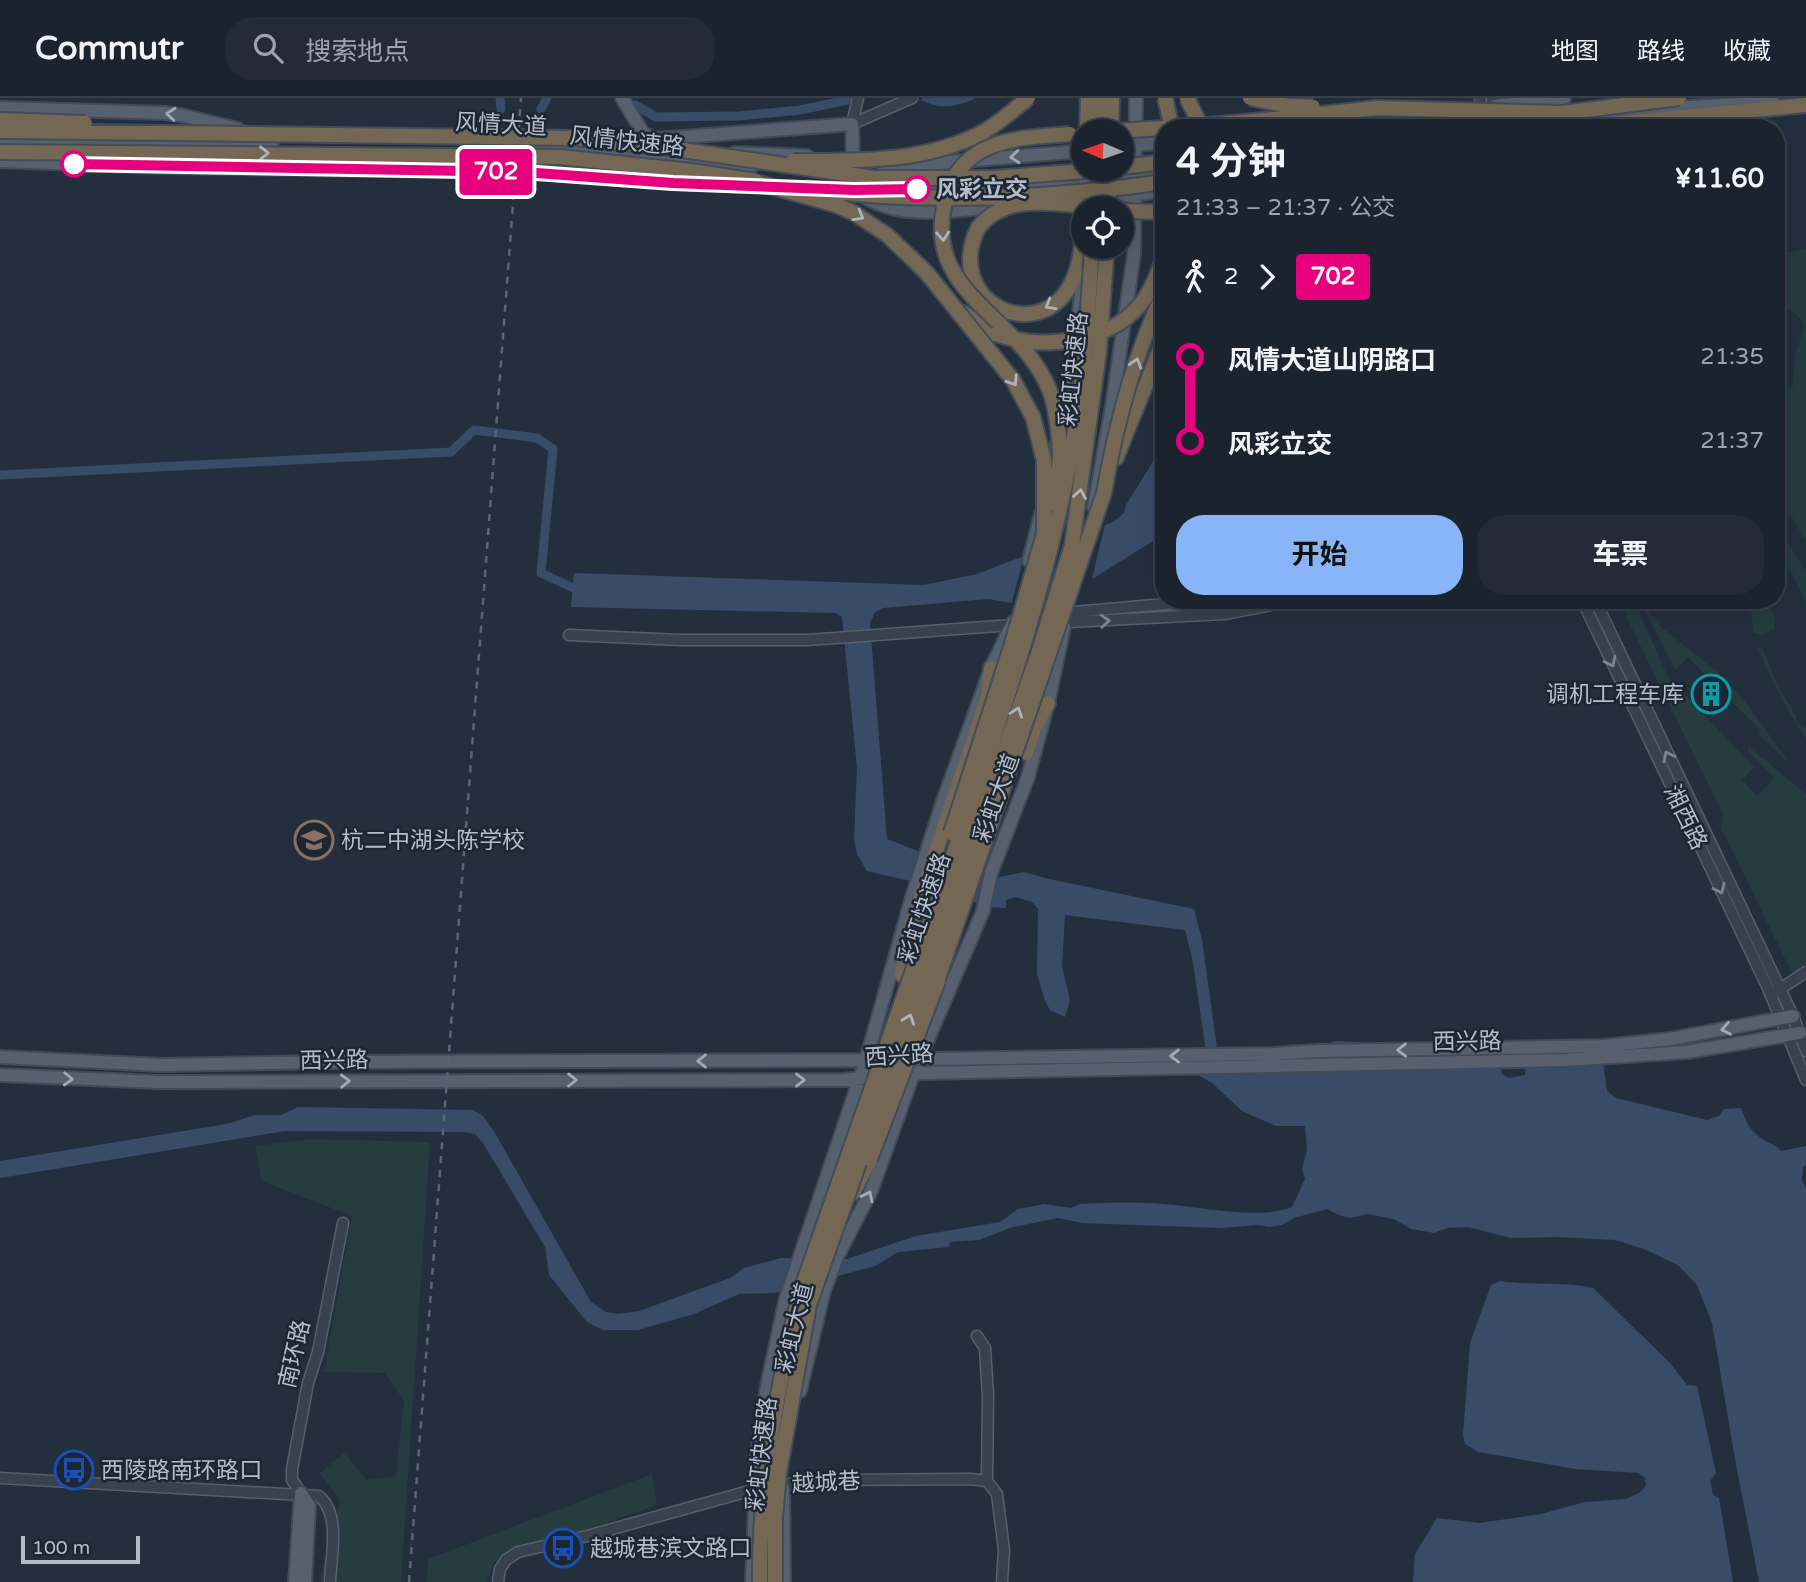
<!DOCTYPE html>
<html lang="zh">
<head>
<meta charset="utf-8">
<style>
	:root { --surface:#1b232e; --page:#242b36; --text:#f1f3f6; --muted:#a0a4aa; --line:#39404a; --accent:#8ab4f8 }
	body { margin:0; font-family:"Varela Round","Noto Sans SC",sans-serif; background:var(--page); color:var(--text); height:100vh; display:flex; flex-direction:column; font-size:26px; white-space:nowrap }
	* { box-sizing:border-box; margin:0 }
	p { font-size:23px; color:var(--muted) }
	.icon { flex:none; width:38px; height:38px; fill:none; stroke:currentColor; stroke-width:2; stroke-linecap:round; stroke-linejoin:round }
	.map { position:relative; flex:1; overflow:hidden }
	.side { position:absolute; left:1155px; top:21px; width:630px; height:490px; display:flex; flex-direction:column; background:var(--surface); border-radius:28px; box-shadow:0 7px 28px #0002,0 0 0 2px var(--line) }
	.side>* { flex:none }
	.badge { padding:0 14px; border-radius:5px; font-size:24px; line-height:46px }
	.needle { width:46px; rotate:272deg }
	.tools { position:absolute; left:1071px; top:21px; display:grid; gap:14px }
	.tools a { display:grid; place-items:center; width:63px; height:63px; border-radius:50%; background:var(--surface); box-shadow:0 7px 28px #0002,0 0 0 2px var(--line); font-size:35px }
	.scale { position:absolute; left:21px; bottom:18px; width:119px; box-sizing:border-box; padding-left:7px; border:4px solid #b4bcc9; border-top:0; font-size:19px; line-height:24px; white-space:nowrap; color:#b4bcc9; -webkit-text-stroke:5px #1d2633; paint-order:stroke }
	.map>.badge { position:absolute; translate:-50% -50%; box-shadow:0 0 0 4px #fff }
	.legs { display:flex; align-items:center; gap:10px; height:77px; padding:0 21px; font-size:23px }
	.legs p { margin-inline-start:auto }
	.summary { display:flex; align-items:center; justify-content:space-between; height:119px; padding:0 21px }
	h1 { font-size:38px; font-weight:700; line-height:52px }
	.action { display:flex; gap:14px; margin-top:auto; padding:14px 21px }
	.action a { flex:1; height:80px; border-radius:28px; background:var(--accent); color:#111; font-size:28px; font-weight:700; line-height:80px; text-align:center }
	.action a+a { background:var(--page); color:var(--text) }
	ul { padding:0 21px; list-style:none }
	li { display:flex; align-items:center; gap:24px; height:84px; font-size:26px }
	li i { display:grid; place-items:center; width:10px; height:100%; margin:0 9px; background:currentColor }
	li i::after { content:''; width:18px; height:18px; margin:-9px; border:5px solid; border-radius:50%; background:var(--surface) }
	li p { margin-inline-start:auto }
	li:first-child i { background:linear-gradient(#0000 50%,currentColor 0) }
	li:last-child i { background:linear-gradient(currentColor 50%,#0000 0) }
	header { display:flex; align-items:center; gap:42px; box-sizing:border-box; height:98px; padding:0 35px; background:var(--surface); border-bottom:2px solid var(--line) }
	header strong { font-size:33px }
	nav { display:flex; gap:38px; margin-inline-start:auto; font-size:24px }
	.search { width:490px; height:63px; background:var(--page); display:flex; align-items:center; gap:18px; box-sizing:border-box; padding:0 24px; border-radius:28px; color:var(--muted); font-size:26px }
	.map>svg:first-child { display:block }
</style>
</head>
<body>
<header>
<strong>Commutr</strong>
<div class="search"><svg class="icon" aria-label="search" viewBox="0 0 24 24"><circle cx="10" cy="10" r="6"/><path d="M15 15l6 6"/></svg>搜索地点</div>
<nav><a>地图</a><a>路线</a><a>收藏</a></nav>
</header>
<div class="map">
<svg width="1806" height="1484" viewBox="0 0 1806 1484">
	<rect width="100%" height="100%" fill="#242f3e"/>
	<path fill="#263c3f" d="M 1806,151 L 1806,442 L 1788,415 L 1776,407 L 1776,310 L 1793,286 L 1795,256 L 1805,229 L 1800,220 L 1780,205 L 1776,182 L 1776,156 Z
		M 1776,433 L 1781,433 L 1806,474 L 1806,504 L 1776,445 Z
		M 1618,502 L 1634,502 L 1668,579 L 1754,669 L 1742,682 L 1757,698 L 1774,680 L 1747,652 L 1749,649 L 1806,696 L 1806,866 L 1793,877 L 1721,730 L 1723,716 Z
		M 1640,502 L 1661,529 L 1716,573 L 1743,601 L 1787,661 L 1785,662 L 1758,636 L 1761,633 L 1688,559 L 1675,572 Z
		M 1750,502 L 1766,502 L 1775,520 L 1774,532 L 1763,537 L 1753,535 Z
		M 1762,549 L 1777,586 L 1796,618 L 1796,624 L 1806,631 L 1806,640 C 1786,612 1772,583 1758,551 Z
		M 311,1041 L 430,1044 L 401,1484 L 319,1484 L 340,1402 L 320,1375 L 344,1355 L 367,1382 L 396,1378 L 404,1303 L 385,1275 L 324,1274 L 352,1118 L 262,1083 L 255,1048 Z
		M 652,1376 L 657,1407 L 494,1464 L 487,1484 L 427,1484 L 428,1461 Z"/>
	<path fill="#394c67" d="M 923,0 L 976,0 C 956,9 941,12 921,2 Z
		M 1164,346 L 1155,439 L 1153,443 L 1094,480 L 1024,507 L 988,501 L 883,510 L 875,514 L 870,525 L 887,741 L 979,777 L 995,780 L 1024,774 L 1049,781 L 1194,811 L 1202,842 L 1218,957 C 1243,965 1270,977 1296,972 L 1315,949 L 1336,943 L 1360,944 L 1380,949 L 1483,951 L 1488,963 L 1500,968 L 1502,976 L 1509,980 L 1525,977 L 1526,961 L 1530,954 L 1536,954 L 1544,962 L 1585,960 L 1587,951 L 1601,948 L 1607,993 L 1616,1000 L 1707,1022 L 1719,1018 L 1724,1011 L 1741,1010 C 1745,1022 1750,1033 1761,1040 C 1769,1046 1774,1045 1781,1053 L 1806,1048 L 1806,1067 L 1803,1069 L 1802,1083 L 1806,1090 L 1806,1484 L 1759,1484 L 1734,1356 L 1712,1225 L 1697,1187 L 1678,1167 L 1644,1151 L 1615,1142 L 1557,1139 L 1511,1140 L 1468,1129 L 1447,1130 L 1434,1135 L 1411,1131 L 1394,1121 L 1368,1116 L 1350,1120 L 1339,1117 L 1327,1111 L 1294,1120 L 1282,1127 L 1269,1129 L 1259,1127 L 1221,1130 L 1082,1125 L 1058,1120 L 1013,1129 L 979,1142 L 950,1144 L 949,1149 L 898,1154 L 875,1168 L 775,1195 L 739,1196 L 694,1216 L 638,1232 L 603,1232 L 587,1224 L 549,1177 L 545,1149 L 483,1045 L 475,1036 L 464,1034 L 285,1033 L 0,1080 L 0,1063 L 227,1026 L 255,1017 L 281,1017 L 298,1009 L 473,1012 L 483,1018 L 495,1035 L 591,1204 L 606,1214 L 618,1216 L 639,1213 L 730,1180 L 744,1170 L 781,1160 L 847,1161 L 916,1138 L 1000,1124 L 1018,1111 L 1044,1106 L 1071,1110 L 1080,1106 C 1107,1105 1135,1104 1162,1106 C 1199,1108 1257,1123 1292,1109 L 1305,1081 L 1302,1071 L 1307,1053 L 1305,1028 L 1276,1028 L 1242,1013 L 1212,985 L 1193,974 L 1187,960 L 1206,954 L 1193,864 L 1185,832 L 1065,817 L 1062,868 L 1070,902 L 1065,919 L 1050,912 L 1045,903 L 1037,876 L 1038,811 L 1032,804 L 1015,799 L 1006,802 L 1006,810 L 989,809 L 927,787 L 867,773 L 857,756 L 854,742 L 857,669 L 842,519 L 835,515 L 571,509 L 574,475 L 924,487 L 977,476 L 1113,424 L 1124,415 L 1126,407 Z
		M 1500,1183 C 1531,1188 1563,1183 1593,1190 L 1670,1265 L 1687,1287 L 1697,1288 L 1716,1375 L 1710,1383 L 1713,1397 L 1719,1400 L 1733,1484 L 1413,1484 L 1415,1456 L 1437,1420 L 1479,1425 L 1541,1416 L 1585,1404 L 1626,1401 L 1639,1395 L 1646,1388 L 1645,1380 L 1638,1375 L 1576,1371 L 1478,1354 L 1465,1346 L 1463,1337 L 1470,1245 L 1491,1187 Z"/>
	<path fill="#242f3e" d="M 1106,422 L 1091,485 L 1022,510 L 1011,508 L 1025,454 Z"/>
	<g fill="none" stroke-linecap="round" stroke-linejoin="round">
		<path stroke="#394c67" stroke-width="9" d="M 500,0 L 501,11
			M 635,7 L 656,19 L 739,18 L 800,12 L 857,0
			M 541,11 L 547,0
			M 0,377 L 451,354 L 474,332 L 537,340 L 553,351 L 541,475 L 582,494"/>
		<defs>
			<path id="minor" d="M 858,0 L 852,26 L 912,0
				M 1480,0 L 1487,30
				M 1492,0 L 1497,30
				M 1582,502 L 1767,888 L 1806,982
				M 1595,502 L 1793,918 L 1806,953
				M 1029,518 L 1210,502
				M 569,537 L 680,542 L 808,542 L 1012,527 L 1225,516 L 1297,502
				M 1774,895 L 1806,874
				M 977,1238 L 985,1250 L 988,1298 L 987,1383
				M 0,1380 L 319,1398 C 341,1417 331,1457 330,1484
				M 774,1387 L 833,1382 L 970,1381 L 987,1383 L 997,1396 L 1004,1452 L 1002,1484
				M 301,1395 L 292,1382 L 292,1371 L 308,1285 L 318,1254 L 343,1125
				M 498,1484 L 500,1471 L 506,1462 L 518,1454 L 587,1438 L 760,1390"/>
			<path id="major" d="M 622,0 L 643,35 L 655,41 L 852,26 L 854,92
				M 1495,8 L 1564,0
				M 0,10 L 166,15 L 185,18 L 238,31
				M 1283,30 L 1446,17
				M 1552,30 L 1656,11 L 1773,4
				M 0,45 L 273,43
				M 494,45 L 597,53 L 653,54
				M 1122,49 L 1164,44
				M 735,55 L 807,58
				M 643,59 L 720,67 L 753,67
				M 0,63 L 157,69 L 523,74 L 673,85 L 755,88
				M 881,65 L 914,67 L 1083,53
				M 875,92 L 1090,81 L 1164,73
				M 860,96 C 903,125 958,111 1006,108
				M 1073,103 L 1164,93
				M 1048,384 L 1074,270 L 1084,161
				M 1094,409 L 1112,308 L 1134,156 L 1136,0
				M 1029,463 L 1041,416
				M 0,959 L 161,967 L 328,964 L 866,962 L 1272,956 L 1319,953 L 1605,948 L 1670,941 L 1793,918
				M 0,977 L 158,984 L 843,982 L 922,975 L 1565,962 L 1687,954 L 1800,935
				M 800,1293 L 824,1193 L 837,1159 L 872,1091 L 913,976 L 983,813 L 991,775 L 1028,679 L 1048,605 L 1064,529
				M 783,1390 L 784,1484
				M 301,1395 L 309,1408 L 305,1484
				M 295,1484 L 301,1396
				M 752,1484 L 757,1355 L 767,1288 L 786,1200 L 866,962 L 913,796 L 942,706 L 991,570 L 1013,524"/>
			<path id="highway" d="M 1174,30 L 1274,21
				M 1574,30 L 1806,7
				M 978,130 C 942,205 1040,250 1072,184 C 1081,166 1082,145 1083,126
				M 963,215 L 996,236
				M 1116,360 L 1164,242
				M 1026,655 L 1034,630 L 1048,605
				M 902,877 L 908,837 L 988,599 L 991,570
				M 853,1095 L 870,1061"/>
		</defs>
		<use href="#minor" stroke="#565f6c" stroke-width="13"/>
		<use href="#major" stroke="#414a57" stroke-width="16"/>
		<use href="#highway" stroke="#434c59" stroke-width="18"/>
		<use href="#minor" stroke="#38414e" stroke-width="10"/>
		<use href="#major" stroke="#56606e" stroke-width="12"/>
		<use href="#highway" stroke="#746855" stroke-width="14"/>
		<path stroke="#5a6575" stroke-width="2.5" stroke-dasharray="7 7" stroke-linecap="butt" d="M 409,1484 L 521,0"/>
		<defs>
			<path id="highway-bridge" d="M 1165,0 L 1172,30
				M 1187,0 L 1202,30
				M 1250,0 L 1289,8 L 1313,9
				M 1555,16 L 1679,0
				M 1274,21 L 1377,10 L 1561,15
				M 0,22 L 85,25
				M 1417,30 L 1510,20
				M 0,33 L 574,40 L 669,50 L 874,80 L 993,80 L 1099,72
				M 1087,33 L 1088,0
				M 1098,33 L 1099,0
				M 1111,33 L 1112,0
				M 1116,33 L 1164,30
				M 0,54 L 560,59 L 691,73 L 756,83
				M 793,63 C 858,63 927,65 985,33 C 1000,24 1015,11 1028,0
				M 1122,69 L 1164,64
				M 748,82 L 836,107 L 854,115 L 887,137 L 926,174 L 992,256 L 1013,282 L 1033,319 L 1044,362 L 1044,436 L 1011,549 L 951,735
				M 804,90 C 923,107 1045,101 1164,84
				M 1108,110 L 1110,72
				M 1122,113 L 1164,114
				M 978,130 C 1006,93 1058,106 1098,110
				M 996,236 C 1041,252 1106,246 1139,208 C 1151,194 1157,176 1164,159
				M 1050,406 C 1053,391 1059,375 1060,359 C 1060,342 1056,307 1049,291 C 1018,214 913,193 949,91 C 968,39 1023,40 1070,36
				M 935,889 L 1104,395 C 1116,326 1134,257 1164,194
				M 870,1061 L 938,883
				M 760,1484 C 759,1387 777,1292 799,1198 C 848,1056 898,914 948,772 C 996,634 1046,496 1072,351 C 1084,284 1088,216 1092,149
				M 775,1484 L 775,1420 L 779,1375 L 809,1207 L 1037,559 L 1072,447 L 1099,254 L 1107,149"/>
		</defs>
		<use href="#highway-bridge" stroke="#434c59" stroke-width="18" stroke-linecap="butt"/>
		<use href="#highway-bridge" stroke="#746855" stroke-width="14"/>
	</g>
	<defs><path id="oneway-chevron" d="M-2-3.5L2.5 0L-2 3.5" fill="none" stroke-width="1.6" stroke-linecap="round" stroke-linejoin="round" transform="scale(1.75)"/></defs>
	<g stroke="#a1aab7">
		<use href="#oneway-chevron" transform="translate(171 16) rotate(-175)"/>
		<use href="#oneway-chevron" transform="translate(1015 59) rotate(175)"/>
		<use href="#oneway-chevron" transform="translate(1726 931) rotate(169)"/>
		<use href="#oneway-chevron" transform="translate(1402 952) rotate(179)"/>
		<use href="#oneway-chevron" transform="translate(1175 958) rotate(179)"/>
		<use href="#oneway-chevron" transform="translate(702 963) rotate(180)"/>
		<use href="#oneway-chevron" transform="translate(68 981) rotate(2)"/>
		<use href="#oneway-chevron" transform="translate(572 982)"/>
		<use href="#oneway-chevron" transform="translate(800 982)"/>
		<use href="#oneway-chevron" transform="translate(345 983) rotate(-1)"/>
		<use href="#oneway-chevron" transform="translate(868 1098) rotate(-64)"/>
	</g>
	<g stroke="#aeb4bd">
		<use href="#oneway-chevron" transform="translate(264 55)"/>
		<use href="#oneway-chevron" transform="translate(859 118) rotate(30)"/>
		<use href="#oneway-chevron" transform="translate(943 138) rotate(86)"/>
		<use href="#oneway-chevron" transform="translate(1050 207) rotate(150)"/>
		<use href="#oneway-chevron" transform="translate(1136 265) rotate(-73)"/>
		<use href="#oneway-chevron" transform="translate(1013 283) rotate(57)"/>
		<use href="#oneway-chevron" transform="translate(1080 396) rotate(-81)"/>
		<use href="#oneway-chevron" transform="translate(1017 614) rotate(-71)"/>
		<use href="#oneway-chevron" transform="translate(909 921) rotate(-70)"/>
	</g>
	<g stroke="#7c8592">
		<use href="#oneway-chevron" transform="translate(1105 523) rotate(-3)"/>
		<use href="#oneway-chevron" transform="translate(1611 564) rotate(64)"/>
		<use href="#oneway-chevron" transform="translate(1668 658) rotate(-116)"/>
		<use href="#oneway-chevron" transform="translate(1720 791) rotate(64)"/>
	</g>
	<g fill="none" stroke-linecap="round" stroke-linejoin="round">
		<defs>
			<path id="line-1" d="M 74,66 L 523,74 L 673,85 L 854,92 L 917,91"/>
		</defs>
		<use href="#line-1" stroke="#fff" stroke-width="16"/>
		<use href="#line-1" stroke="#e6007e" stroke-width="10"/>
	</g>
	<defs>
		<symbol id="building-ring" viewBox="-11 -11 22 22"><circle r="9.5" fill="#1d2633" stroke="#0f9aa8" stroke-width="1.5"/><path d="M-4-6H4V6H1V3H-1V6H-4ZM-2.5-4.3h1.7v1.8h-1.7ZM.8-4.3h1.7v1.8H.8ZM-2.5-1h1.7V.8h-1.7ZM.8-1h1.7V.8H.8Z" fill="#0f9aa8"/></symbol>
		<symbol id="school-ring" viewBox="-11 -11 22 22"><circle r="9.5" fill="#1d2633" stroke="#8d6e63" stroke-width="1.5"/><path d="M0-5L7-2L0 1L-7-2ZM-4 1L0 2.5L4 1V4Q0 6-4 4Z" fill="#8d6e63"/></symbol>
		<symbol id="bus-ring" viewBox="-11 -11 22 22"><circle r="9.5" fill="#1d2633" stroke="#1a4fb4" stroke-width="1.5"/><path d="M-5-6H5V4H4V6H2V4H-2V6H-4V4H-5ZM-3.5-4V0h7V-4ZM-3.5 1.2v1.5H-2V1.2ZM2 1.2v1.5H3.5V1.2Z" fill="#1a4fb4"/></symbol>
	</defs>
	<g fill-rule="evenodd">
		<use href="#building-ring" x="1689" y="574" width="44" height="44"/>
		<use href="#school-ring" x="292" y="720" width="44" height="44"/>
		<use href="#bus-ring" x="52" y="1350" width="44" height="44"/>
		<use href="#bus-ring" x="541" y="1428" width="44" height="44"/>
	</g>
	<g fill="#fff" stroke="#e6007e" stroke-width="3.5">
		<circle cx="74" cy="66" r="12"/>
		<circle cx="917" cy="91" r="12"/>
	</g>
	<g text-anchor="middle" stroke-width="5" stroke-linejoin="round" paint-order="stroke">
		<g font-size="23" fill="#b4bcc9" stroke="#1d2633">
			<text transform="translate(501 26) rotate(3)" y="8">风情大道</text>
			<text transform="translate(627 43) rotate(6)" y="8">风情快速路</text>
			<text transform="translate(1073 271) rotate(-84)" y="8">彩虹快速路</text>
			<text transform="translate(996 700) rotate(-70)" y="8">彩虹大道</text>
			<text transform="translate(1686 719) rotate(64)" y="8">湘西路</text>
			<text transform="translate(924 810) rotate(-71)" y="8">彩虹快速路</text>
			<text transform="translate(1467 943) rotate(-1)" y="8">西兴路</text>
			<text transform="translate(899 957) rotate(-4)" y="8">西兴路</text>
			<text transform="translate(334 962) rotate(-1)" y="8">西兴路</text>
			<text transform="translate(794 1230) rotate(-76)" y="8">彩虹大道</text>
			<text transform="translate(294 1256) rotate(-77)" y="8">南环路</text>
			<text transform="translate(761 1356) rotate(-83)" y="8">彩虹快速路</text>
			<text transform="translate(826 1384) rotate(-3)" y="8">越城巷</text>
		</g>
		<g font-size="23" font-weight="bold" fill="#b4bcc9" stroke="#1d2633" text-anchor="start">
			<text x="936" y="99">风彩立交</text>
		</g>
		<g font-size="23" fill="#b4bcc9" stroke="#1d2633" text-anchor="start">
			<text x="1684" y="604" text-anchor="end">调机工程车库</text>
			<text x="341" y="750">杭二中湖头陈学校</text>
			<text x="101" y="1380">西陵路南环路口</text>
			<text x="590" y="1458">越城巷滨文路口</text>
		</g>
	</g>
</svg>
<div class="tools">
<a><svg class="needle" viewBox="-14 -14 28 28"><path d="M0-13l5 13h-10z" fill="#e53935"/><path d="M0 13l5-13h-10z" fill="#a0a4aa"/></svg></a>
<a><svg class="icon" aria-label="locate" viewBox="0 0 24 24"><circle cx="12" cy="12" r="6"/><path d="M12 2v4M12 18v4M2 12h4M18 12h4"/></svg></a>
</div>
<div class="scale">100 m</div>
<b class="badge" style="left:496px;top:74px;background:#e6007e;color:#fff">702</b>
<section class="side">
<div class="summary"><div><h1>4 分钟</h1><p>21:33 – 21:37 · 公交</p></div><b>¥11.60</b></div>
<div class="legs"><svg class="icon" aria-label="walk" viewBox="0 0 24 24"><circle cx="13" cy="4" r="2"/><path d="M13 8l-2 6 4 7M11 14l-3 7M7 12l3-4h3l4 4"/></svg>2<svg class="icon" aria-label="forward" viewBox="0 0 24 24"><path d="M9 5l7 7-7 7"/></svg><b class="badge" style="background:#e6007e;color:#fff">702</b></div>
<ul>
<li><i style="color:#e6007e"></i><b>风情大道山阴路口</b><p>21:35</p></li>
<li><i style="color:#e6007e"></i><b>风彩立交</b><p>21:37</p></li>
</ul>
<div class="action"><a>开始</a><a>车票</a></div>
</section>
</div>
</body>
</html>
